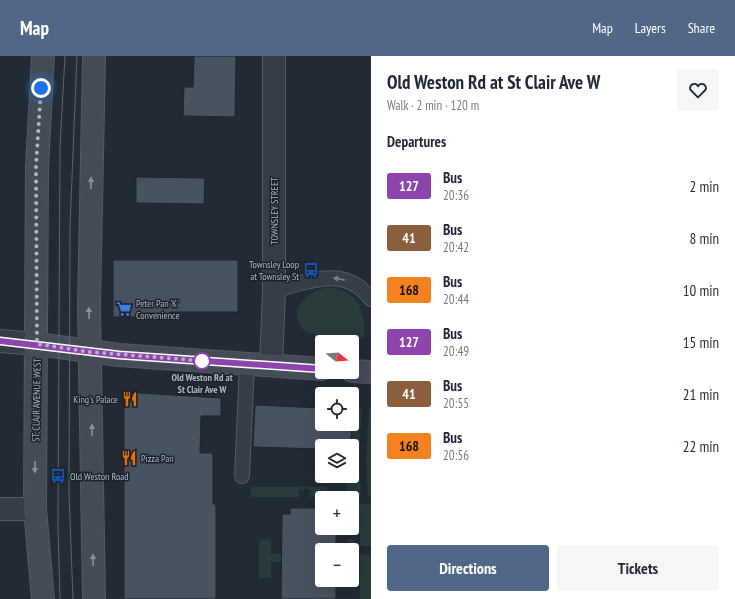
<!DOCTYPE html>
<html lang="en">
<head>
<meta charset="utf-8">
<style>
	:root { --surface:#fff; --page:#f6f6f7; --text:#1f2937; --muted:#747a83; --accent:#506788 }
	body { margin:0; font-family:"PT Sans Narrow",sans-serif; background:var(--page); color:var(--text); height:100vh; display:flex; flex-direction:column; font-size:15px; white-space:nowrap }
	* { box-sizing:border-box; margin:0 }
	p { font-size:13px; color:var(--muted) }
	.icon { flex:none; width:22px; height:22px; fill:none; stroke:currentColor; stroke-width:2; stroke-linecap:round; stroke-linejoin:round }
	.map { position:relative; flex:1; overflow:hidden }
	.panel { display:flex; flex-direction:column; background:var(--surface); width:364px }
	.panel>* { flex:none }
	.badge { padding:0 8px; border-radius:3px; font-size:14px; line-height:26px }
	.needle { width:26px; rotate:107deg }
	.controls { position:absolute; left:315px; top:279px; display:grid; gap:8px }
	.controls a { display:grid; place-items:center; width:44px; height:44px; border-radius:4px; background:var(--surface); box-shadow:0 4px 16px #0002; font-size:20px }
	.you { position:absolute; width:20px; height:20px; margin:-10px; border:3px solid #fff; border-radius:50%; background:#1a73e8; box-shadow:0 0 0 6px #1a73e833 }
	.map>.badge { position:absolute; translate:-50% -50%; box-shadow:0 0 0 2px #fff }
	h2 { padding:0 16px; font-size:15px; line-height:36px }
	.round { display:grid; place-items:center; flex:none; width:42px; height:42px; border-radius:4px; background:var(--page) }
	.headline { display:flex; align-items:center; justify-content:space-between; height:68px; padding:0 16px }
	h1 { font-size:19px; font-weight:600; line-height:30px }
	.action { display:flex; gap:8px; margin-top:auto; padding:8px 16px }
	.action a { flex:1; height:46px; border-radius:4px; background:var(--accent); color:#fff; font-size:16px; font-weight:600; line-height:46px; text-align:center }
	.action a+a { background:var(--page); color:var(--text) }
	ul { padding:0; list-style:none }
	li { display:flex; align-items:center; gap:12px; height:52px; padding:0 16px }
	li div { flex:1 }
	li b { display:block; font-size:15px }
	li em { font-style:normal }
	li .badge { min-width:44px; font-weight:700; text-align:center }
	header { display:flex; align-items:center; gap:24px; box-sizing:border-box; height:56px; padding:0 20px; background:var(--accent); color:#fff }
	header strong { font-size:19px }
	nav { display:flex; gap:22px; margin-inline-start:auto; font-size:14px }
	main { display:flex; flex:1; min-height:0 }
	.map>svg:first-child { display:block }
</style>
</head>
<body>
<header>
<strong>Map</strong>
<nav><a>Map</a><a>Layers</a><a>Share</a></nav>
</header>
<main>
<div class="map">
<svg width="371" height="543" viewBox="0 0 371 543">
	<rect width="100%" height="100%" fill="#222b35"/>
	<path fill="#283a3a" d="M 324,232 C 357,231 366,253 364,282 C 348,281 322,282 308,276 C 303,275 300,270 298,265 C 293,248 310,236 324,232 Z
		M 355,352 L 362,352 L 359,405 L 361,441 L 345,441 L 348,420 L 352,420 L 351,390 Z
		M 369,353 L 371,353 L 371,441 L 368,441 L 366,405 Z
		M 251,431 L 327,431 L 327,441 L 310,441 L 309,433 L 299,433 L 299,441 L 251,441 Z
		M 354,447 L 371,448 L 371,490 L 360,490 L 360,478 L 353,478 Z
		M 271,483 L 271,498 L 288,498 L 288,506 L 271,506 L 271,522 L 259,522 L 259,484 Z
		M 347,483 L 354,483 L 354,522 L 352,522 L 352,494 L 347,494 Z
		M 360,499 L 371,499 L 371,543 L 360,543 Z"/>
	<path fill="#49525f" stroke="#1d242c" d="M 194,0 L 236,0 L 235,61 L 183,60 L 184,31 L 193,31 Z
		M 136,121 L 205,122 L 204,148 L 136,147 Z
		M 113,204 L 238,204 L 238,256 L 170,256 L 170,261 L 113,261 Z
		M 124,336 L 221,342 L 221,360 L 201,360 L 200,397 L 213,397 L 213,448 L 216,448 L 216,543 L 124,543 Z
		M 255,349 L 322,352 L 322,368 L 352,368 L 352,355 L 354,355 L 350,390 L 322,390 L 322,393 L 253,391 Z
		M 290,452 L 322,452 L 322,472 L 336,472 L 336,494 L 322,494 L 322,524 L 336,524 L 336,543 L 281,543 L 282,458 L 290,458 Z"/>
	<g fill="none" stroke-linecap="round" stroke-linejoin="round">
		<defs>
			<path id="service" d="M 274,234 C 309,226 344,208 371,243
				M 242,420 L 247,308"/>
			<path id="minor" d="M 271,309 L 274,234 L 274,0
				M 0,453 L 35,453"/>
			<path id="tertiary" d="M 0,285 L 37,288"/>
			<path id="secondary" d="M 37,288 L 119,299 L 322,313
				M 352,315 L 371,316
				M 43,543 L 35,453 L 37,111 L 43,0
				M 94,543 L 89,251 L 94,0"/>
		</defs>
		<use href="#service" stroke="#535a64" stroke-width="16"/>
		<use href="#minor" stroke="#535a64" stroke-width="24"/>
		<use href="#tertiary" stroke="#535a64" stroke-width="24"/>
		<use href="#secondary" stroke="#535a64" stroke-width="24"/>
		<use href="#service" stroke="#363d46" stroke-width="14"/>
		<use href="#minor" stroke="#363d46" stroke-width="22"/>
		<use href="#tertiary" stroke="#363d46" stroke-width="22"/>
		<use href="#secondary" stroke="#444c58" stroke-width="22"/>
		<path stroke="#5a636f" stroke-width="1" d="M 60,543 L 58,470 L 60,89 L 65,0
			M 73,543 L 69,438 L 70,170 L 77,0"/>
	</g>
	<defs><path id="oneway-solid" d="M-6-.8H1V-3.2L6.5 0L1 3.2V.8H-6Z"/></defs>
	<g fill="#8a929d">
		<use href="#oneway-solid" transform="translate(91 127) rotate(-89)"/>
		<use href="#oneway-solid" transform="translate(89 257) rotate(-91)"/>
		<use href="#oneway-solid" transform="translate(92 374) rotate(-91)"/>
		<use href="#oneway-solid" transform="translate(35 411) rotate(91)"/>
		<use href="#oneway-solid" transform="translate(93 504) rotate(-91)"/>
	</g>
	<use fill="#79808a" href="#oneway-solid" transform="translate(339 223) rotate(-169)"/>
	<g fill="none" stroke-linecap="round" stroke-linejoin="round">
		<defs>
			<path id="line" d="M 0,285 L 119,299 L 322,313"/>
		</defs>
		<use href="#line" stroke="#fff" stroke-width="9"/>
		<use href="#line" stroke="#8e44ad" stroke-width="6"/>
		<path stroke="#b0b7c2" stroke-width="4" stroke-dasharray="0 7.2" d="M 41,32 L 36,111 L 37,288 L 90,296 L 204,305 L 202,305"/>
	</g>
	<defs>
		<symbol id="bus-bare" viewBox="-9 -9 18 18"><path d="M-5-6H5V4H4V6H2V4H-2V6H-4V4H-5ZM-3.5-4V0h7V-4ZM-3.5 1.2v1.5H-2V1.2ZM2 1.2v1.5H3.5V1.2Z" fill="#1a4fb4" stroke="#1b222a" stroke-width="2.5" paint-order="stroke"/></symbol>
		<symbol id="supermarket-bare" viewBox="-9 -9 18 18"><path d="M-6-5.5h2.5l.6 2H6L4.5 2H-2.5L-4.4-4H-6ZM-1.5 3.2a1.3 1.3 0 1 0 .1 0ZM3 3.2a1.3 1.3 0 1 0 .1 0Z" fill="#3f7fe0" stroke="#1b222a" stroke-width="2.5" paint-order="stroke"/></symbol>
		<symbol id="restaurant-bare" viewBox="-9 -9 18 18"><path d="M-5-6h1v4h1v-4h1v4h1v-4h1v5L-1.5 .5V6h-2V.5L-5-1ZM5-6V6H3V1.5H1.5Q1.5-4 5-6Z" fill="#e8710a" stroke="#1b222a" stroke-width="2.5" paint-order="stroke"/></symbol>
	</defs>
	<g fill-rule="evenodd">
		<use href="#bus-bare" x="300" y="203" width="22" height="22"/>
		<use href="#supermarket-bare" x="113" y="242" width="22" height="22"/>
		<use href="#restaurant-bare" x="119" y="332" width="22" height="22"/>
		<use href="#restaurant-bare" x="118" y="391" width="22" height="22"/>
		<use href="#bus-bare" x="47" y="409" width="22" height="22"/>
	</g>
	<circle fill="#fff" stroke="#8e44ad" stroke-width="2" cx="202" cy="305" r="8"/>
	<g text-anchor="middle" stroke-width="3" stroke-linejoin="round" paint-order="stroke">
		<g font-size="10" fill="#b0b7c2" stroke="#1b222a">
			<text transform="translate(274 155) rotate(-90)" y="4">TOWNSLEY STREET</text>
			<text transform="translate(36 344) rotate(-89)" y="4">ST. CLAIR AVENUE WEST</text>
		</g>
		<g font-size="10" fill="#b0b7c2" stroke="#1b222a" text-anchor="start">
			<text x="299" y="212" text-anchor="end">Townsley Loop<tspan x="299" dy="12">at Townsley St</tspan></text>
			<text x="136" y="251">Peter Pan 'K'<tspan x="136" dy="12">Convenience</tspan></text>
			<text x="118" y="347" text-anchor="end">King's Palace</text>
			<text x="141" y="406">Pizza Pan</text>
			<text x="70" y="424">Old Weston Road</text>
		</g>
		<g font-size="10" font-weight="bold" fill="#b0b7c2" stroke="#1b222a">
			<text x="202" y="325">Old Weston Rd at<tspan x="202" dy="12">St Clair Ave W</tspan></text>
		</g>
	</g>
</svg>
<div class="controls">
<a><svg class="needle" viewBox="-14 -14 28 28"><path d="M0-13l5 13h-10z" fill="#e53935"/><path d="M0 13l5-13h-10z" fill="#747a83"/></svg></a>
<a><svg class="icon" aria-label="locate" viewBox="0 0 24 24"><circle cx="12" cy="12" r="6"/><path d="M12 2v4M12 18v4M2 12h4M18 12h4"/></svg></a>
<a><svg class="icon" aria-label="layers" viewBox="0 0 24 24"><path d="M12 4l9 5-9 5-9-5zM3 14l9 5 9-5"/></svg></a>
<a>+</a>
<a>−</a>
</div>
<div class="you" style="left:41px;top:32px"></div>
</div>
<section class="panel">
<div class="headline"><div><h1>Old Weston Rd at St Clair Ave W</h1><p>Walk · 2 min · 120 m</p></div><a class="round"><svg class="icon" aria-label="heart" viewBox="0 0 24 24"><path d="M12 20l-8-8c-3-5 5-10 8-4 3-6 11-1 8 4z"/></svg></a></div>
<h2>Departures</h2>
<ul>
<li><span class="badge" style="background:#8e44ad;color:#fff">127</span><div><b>Bus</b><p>20:36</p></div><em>2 min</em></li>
<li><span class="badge" style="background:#8b5e3c;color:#fff">41</span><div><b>Bus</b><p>20:42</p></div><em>8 min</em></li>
<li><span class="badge" style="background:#f58220;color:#111">168</span><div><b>Bus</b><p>20:44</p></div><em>10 min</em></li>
<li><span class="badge" style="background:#8e44ad;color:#fff">127</span><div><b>Bus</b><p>20:49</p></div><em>15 min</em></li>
<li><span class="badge" style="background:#8b5e3c;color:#fff">41</span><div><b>Bus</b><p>20:55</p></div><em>21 min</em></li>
<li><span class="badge" style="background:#f58220;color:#111">168</span><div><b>Bus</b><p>20:56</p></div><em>22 min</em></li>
</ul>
<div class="action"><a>Directions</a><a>Tickets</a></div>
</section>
</main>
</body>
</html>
